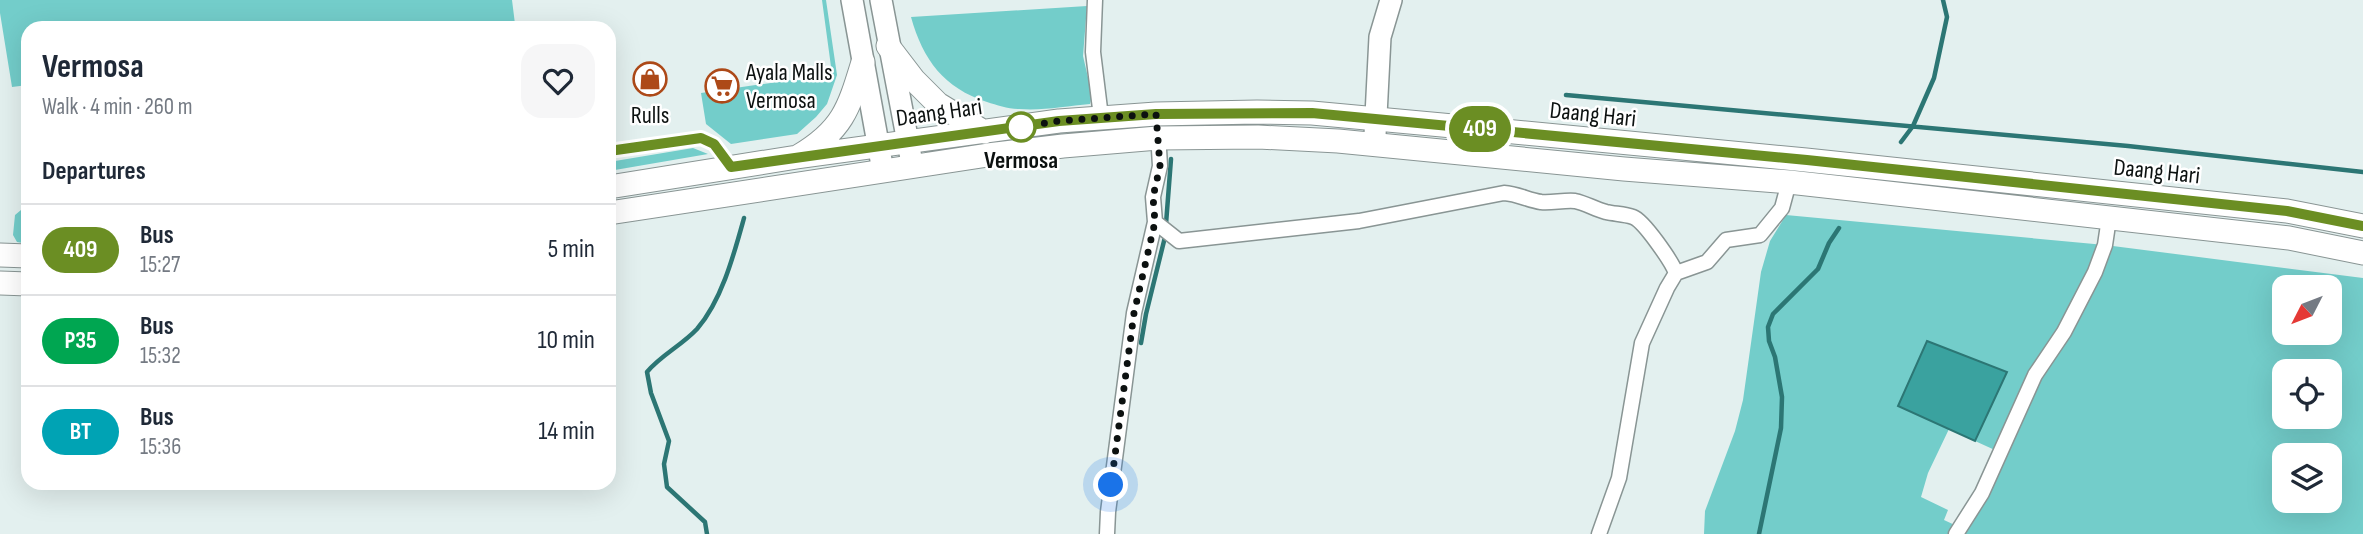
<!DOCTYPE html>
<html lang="en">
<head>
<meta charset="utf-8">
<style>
	:root { --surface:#fff; --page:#f6f6f7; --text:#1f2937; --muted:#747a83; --line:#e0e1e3 }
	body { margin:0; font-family:"Sofia Sans Condensed",sans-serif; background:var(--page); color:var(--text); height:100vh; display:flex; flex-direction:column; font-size:26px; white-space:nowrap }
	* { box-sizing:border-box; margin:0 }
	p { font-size:23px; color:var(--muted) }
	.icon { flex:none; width:38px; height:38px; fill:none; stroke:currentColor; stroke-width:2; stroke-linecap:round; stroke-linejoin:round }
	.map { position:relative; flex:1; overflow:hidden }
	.details { position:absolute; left:21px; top:21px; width:595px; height:469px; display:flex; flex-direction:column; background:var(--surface); border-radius:21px; box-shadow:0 7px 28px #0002 }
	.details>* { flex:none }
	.badge { padding:0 14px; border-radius:23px; font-size:24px; line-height:46px }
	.needle { width:46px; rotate:228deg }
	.buttons { position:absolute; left:2272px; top:275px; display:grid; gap:14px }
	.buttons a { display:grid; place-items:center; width:70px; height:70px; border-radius:14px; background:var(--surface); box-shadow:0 7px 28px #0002; font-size:35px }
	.you { position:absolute; width:35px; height:35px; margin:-18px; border:5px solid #fff; border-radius:50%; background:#1a73e8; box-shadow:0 0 0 10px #1a73e833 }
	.map>.badge { position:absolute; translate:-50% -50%; box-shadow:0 0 0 4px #fff }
	h2 { padding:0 21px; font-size:26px; line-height:63px }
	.round { display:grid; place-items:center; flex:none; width:74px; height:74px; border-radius:21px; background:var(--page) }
	.summary { display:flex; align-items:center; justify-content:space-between; height:119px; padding:0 21px }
	h1 { font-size:33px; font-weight:700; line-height:52px }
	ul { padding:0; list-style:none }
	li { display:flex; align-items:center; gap:21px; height:91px; padding:0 21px; border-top:2px solid var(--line) }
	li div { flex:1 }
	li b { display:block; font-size:26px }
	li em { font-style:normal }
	li .badge { min-width:77px; font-weight:700; text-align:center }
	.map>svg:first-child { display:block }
</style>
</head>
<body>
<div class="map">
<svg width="2363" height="534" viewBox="0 0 2363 534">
	<rect width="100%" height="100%" fill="#e3f0ef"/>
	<path fill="#73cdca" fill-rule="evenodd" d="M 0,0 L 512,0 L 515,24 L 486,28 L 28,28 L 28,85 L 12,87 L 0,13 Z
		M 822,0 L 826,0 L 837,75 L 827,104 L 816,117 L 797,134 L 731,144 L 706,124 L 701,93 L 832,74 Z
		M 1087,6 L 1083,56 L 1092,95 L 1090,104 C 1067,106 1042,111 1019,109 C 1008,109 997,105 987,102 C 944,88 923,60 911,17 Z
		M 693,148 L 708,154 L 609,171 L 609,162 Z
		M 21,210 L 28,210 L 28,244 L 17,242 L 13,235 L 15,215 Z
		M 1786,215 L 2105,245 L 2363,278 L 2363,534 L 1704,534 L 1705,511 L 1735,431 L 1743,400 L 1761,272 L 1770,241 ZM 2284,287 L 2329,287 L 2329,332 L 2284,332 ZM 2284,371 L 2329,371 L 2329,416 L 2284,416 ZM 2007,372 L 1975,441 L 1997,451 L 1959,527 L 1944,520 L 1948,510 L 1921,497 L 1928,473 L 1949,429 L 1898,406 ZM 2284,455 L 2329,455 L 2329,500 L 2284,500 Z"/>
	<path fill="#3aa29f" stroke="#2c7674" stroke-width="2" d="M 1927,341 L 2007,372 L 1975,441 L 1898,406 Z"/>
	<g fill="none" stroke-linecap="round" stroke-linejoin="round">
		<path stroke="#2c7674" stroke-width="4.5" d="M 1566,95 L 2128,146 L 2363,172
			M 1901,142 L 1913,126 L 1934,78 L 1947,17 L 1943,0
			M 1166,224 L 1171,159
			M 1141,343 L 1146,314 L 1165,237
			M 707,534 L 705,522 L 667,487 L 664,464 L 669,441 L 651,393 L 647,372 C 661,355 681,346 697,329 C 722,300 734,254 744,218
			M 1759,534 L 1781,428 L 1782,397 L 1775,357 L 1769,341 L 1768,327 L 1773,314 L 1818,269 L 1829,243 L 1839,228"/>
		<defs>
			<path id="street" d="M 1095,0 L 1093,52 L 1101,117
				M 1155,222 L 1179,241 L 1359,221 L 1504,193 C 1518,194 1528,200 1541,202 C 1552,203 1564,200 1575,201 C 1585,203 1595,209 1606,212 C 1615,214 1625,214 1633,217 C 1644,221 1672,262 1676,273 L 1667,288 L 1642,343 L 1619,478 L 1599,534
				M 1676,273 L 1707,262 L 1726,240 L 1760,235 L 1782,208 L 1789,182
				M 1107,534 L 1108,512 L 1134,313 L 1155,222 L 1153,197 L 1160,166 L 1158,133
				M 1956,534 L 1982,493 L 2035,375 L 2064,332 L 2095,272 L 2105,245 L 2109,218"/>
			<path id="secondary" d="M 852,0 L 883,171
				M 881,0 L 911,158
				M 1375,135 L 1380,37 L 1391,0"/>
			<path id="primary" d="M 888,46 L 914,80 L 938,104 L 984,132
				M 799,156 C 843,130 849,108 863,62
				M 609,187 L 797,157 L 1059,121 L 1156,114 L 1257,112 L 1312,113 L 1442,125 L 1806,160 L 2287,211 L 2363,226
				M 609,213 L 988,155 L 1063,146 L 1158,138 L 1258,137 L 1338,141 L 1624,169 L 1789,182 L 2289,238 L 2363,253
				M 0,255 L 28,256
				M 0,283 L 28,284"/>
		</defs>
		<use href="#street" stroke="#899594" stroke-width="17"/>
		<use href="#secondary" stroke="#899594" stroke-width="24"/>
		<use href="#primary" stroke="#899594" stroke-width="25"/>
		<use href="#street" stroke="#fff" stroke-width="14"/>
		<use href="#secondary" stroke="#fff" stroke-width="21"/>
		<use href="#primary" stroke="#fff" stroke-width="23"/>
	</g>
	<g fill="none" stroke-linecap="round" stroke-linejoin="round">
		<defs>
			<path id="line" d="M 609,151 L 701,138 L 714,144 L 731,167 L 1059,121 L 1156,114 L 1312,113 L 1807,160 L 2287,211 L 2363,226"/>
		</defs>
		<use href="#line" stroke="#fff" stroke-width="16"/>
		<use href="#line" stroke="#6b8e23" stroke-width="10"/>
		<path stroke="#0c1110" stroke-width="7" stroke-dasharray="0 12.6" d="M 1021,127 L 1014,128 L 1059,121 L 1156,114 L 1160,166 L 1153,197 L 1155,222 L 1134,313 L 1111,485"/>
	</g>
	<defs>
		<symbol id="shop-ring" viewBox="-11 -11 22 22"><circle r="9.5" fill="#fff" stroke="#ad4918" stroke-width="1.5"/><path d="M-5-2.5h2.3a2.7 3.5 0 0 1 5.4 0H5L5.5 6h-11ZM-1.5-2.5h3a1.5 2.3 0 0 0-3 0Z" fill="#ad4918"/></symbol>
		<symbol id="supermarket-ring" viewBox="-11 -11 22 22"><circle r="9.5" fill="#fff" stroke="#ad4918" stroke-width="1.5"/><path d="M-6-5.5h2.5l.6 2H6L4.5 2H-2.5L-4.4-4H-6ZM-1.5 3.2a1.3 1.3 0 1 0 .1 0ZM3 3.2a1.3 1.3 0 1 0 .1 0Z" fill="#ad4918"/></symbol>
	</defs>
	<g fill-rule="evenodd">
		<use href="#shop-ring" x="631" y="60" width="38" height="38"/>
		<use href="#supermarket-ring" x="703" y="67" width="38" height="38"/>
	</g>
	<circle fill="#fff" stroke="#6b8e23" stroke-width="3.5" cx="1021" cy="127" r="14"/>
	<g text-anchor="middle" stroke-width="5" stroke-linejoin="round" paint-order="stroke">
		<g font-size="24" fill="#0c1110" stroke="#fff" text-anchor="start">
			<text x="746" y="80">Ayala Malls<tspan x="746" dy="28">Vermosa</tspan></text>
			<text x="650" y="123" text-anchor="middle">Rulls</text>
		</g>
		<g font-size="24" fill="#0c1110" stroke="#fff">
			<text transform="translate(939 112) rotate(-8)" y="8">Daang Hari</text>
			<text transform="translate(1593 114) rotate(6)" y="8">Daang Hari</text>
			<text transform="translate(2157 171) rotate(6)" y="8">Daang Hari</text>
		</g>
		<g font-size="24" font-weight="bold" fill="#0c1110" stroke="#fff">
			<text x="1021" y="168">Vermosa</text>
		</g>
	</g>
</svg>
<div class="buttons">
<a><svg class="needle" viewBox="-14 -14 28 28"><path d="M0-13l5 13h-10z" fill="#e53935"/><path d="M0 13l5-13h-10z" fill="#747a83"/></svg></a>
<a><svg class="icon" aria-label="locate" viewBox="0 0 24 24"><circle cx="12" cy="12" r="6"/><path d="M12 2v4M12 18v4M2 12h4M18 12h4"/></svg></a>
<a><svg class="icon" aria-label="layers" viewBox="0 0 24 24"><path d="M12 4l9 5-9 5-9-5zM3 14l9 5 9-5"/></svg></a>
</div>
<div class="you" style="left:1111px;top:485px"></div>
<b class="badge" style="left:1480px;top:129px;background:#6b8e23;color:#fff">409</b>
<section class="details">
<div class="summary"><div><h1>Vermosa</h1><p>Walk · 4 min · 260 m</p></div><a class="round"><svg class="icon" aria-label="heart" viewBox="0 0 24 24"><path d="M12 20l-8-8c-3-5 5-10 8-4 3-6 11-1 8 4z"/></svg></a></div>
<h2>Departures</h2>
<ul>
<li><span class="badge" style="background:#6b8e23;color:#fff">409</span><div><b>Bus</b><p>15:27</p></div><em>5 min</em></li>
<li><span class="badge" style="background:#00a651;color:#fff">P35</span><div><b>Bus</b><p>15:32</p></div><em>10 min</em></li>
<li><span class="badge" style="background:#00a3b4;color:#fff">BT</span><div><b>Bus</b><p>15:36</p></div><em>14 min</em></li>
</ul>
</section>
</div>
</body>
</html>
